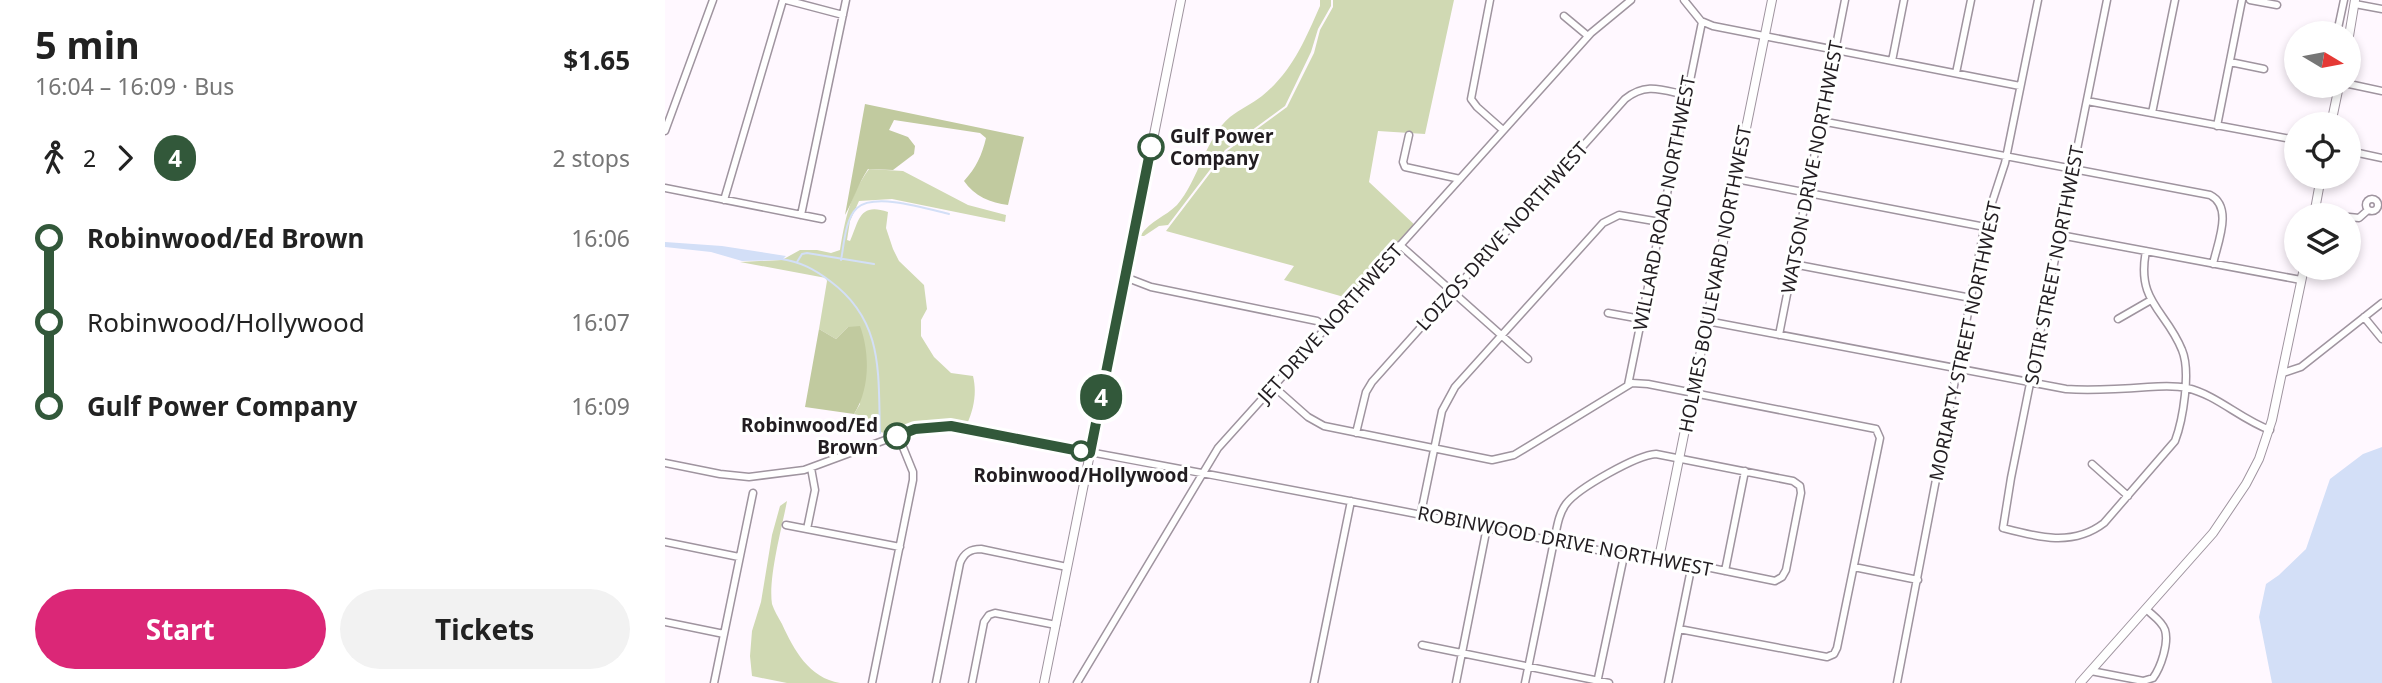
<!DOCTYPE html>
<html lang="en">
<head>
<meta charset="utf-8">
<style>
	:root { --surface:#fff; --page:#f2f2f2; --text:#222; --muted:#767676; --accent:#db2777 }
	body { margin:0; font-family:"Noto Sans",sans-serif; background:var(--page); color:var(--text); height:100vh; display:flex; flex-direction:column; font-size:26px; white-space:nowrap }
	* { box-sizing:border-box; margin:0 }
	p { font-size:23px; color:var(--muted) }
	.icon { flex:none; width:38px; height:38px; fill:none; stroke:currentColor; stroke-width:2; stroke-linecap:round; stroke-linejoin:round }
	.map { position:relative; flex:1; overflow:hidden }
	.drawer { display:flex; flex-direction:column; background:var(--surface); width:665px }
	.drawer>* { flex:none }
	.badge { padding:0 14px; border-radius:23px; font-size:24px; line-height:46px }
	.needle { width:46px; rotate:100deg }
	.buttons { position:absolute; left:1619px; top:21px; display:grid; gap:14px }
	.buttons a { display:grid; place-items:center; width:77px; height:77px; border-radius:50%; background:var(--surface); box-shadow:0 4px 10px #0003; font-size:35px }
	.map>.badge { position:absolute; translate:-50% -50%; box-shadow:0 0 0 4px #fff }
	.legs { display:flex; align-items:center; gap:10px; height:77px; padding:0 35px; font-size:23px }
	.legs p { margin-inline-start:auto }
	.summary { display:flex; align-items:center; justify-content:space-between; height:119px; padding:0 35px }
	h1 { font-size:38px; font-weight:700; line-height:52px }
	.action { display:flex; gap:14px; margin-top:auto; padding:14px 35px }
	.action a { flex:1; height:80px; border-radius:42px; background:var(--accent); color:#fff; font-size:28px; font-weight:700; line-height:80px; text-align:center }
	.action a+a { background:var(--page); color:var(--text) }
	ul { padding:0 35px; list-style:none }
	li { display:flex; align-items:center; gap:24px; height:84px; font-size:26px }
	li i { display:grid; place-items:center; width:10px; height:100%; margin:0 9px; background:currentColor }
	li i::after { content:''; width:18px; height:18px; margin:-9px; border:5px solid; border-radius:50%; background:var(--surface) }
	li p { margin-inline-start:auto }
	li:first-child i { background:linear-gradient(#0000 50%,currentColor 0) }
	li:last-child i { background:linear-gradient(currentColor 50%,#0000 0) }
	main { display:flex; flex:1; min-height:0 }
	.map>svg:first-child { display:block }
</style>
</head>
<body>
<main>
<section class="drawer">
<div class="summary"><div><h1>5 min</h1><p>16:04 – 16:09 · Bus</p></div><b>$1.65</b></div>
<div class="legs"><svg class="icon" aria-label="walk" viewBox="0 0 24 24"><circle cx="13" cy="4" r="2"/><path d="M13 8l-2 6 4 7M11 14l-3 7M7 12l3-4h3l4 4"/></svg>2<svg class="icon" aria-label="forward" viewBox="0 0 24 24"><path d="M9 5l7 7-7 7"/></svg><b class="badge" style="background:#32583a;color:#fff">4</b><p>2 stops</p></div>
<ul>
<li><i style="color:#32583a"></i><b>Robinwood/Ed Brown</b><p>16:06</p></li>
<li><i style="color:#32583a"></i><span>Robinwood/Hollywood</span><p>16:07</p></li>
<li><i style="color:#32583a"></i><b>Gulf Power Company</b><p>16:09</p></li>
</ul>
<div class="action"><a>Start</a><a>Tickets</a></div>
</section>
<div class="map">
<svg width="1717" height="683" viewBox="0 0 1717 683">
	<rect width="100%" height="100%" fill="#fff8ff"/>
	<path fill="#d0d9b3" d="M 655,0 L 666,0 L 666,6 L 653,29 L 646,52 L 620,106 L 560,150 L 503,225 L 494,226 L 479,236 L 475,236 C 486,220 500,217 512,205 C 533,181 541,137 565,117 C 575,109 587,104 597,96 C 627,72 640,40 655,6 Z
		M 668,0 L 789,0 L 760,134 L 713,131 L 704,182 L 752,227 L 686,299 L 619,280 L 629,266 L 501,231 L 562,151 L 622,107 L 649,53 L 655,30 L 668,7 Z
		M 204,169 L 238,171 L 303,205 L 341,215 L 340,222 L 227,199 L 194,201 L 185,221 L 182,240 L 185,241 C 194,221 194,202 223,212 L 221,228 L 228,249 L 234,261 L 259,285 L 262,309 L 256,320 L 256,336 L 269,357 L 286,373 L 308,376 C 312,392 309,409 302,424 C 287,423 270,420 255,421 C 234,422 217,449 202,417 L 189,414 L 195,404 L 183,327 L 171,339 L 154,329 L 162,281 L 161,278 L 75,262 L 117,260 L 135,250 L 152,250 L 166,253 L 175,250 C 180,219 185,195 204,169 Z
		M 122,501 C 117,528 103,578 107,604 C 109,610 113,617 117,624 C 129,650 144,678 175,683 L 122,683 L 87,676 L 85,656 L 87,631 L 96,602 L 107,535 L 115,506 Z"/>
	<path fill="#c1ca9f" d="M 200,104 L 359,137 L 343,205 C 326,203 309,196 299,181 C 311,168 317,155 321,138 L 315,133 L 229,120 L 224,130 L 243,137 L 250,146 L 249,154 L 228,170 L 203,169 C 193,184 189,199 180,215 Z
		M 195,326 C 205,353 205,389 189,414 L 140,407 L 154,329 L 171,339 L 183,327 Z"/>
	<path fill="#d3dff7" d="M 0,242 L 57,246 L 121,256 L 117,260 L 77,261 L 46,252 L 0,247 Z
		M 1717,447 L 1717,683 L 1607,683 L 1594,617 L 1601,584 L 1614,575 L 1641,549 L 1665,479 L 1698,454 Z"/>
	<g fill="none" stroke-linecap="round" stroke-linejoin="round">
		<path stroke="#d3dff7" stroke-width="2" d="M 116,259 C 136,262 149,269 165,281 C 219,321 213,372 215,433
			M 176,260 C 179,245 180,219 192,208 C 210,192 263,209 284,214
			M 132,262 L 137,254 L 142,253 L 209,264"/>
		<defs>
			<path id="street" d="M 121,0 L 178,15
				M 825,0 L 806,99 L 812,107 L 838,130
				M 1019,0 L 1036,21 L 1048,26 L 1355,86
				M 1442,0 L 1346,478 L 1338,528 C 1372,537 1408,547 1439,523 L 1510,441 C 1518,420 1526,371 1517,350 C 1501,310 1471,302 1481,251
				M 1585,0 L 1612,5
				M 1690,4 L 1717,9
				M 899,16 L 923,36
				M 1672,33 L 1679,0
				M 1227,61 L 1239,0
				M 1565,62 L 1599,69
				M 1291,73 L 1306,0
				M 1684,84 L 1717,91
				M 1422,101 L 1631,140
				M 1487,113 L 1510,0
				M 1156,121 L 1545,195 C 1569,207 1552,244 1548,264
				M 1552,126 L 1577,0
				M 0,131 L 48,0
				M 744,135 L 738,162 L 740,167 L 795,179
				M 1684,151 L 1717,158
				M 1071,179 L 1320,227
				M 0,188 L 157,219
				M1701 205a6 6 0 1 1 12 0a6 6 0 1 1-12 0Z
				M 59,200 L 118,0
				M 1650,210 L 1675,215
				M 136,215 L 181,0
				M 1684,217 L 1694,218 L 1703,210
				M 1395,235 L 1636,280
				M 735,245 L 863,359
				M 1128,264 L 1306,298
				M 460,277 L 486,287 L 652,321 L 661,327
				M 943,313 L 976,319
				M 1699,317 L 1717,339
				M 1453,319 L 1486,300
				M 1042,321 L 1401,389 C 1428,391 1456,389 1483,387 C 1496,386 1509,385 1522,388 C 1552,395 1575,419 1605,430
				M 1114,335 L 1180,0
				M 1618,373 L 1636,367 L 1717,303
				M 963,385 L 1037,22
				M 608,386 L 643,417 L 659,426 L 827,460 L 849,455 L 967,383 L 983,384 L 1211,429 L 1215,438 L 1172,648 L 1169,654 L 1162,657 L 1014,629
				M 691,433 L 701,392 L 707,382 L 960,99 C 981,82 997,90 1021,95
				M 0,463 L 55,474 L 84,477 L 139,470 L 250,429 L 286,426 C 508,468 731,508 952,554 L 997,558 L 1110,581 L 1117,577 L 1121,570 L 1136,493 L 1135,486 L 1128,481 L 991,454 C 972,455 913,488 901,504 C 893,515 892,528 889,541 L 860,683
				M 1427,464 L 1463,496
				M 756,513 L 777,411 L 790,387 L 938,223 L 954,215 L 995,222
				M 121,525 L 235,547
				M 142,529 L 150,490 L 146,468
				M 0,542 L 74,557
				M 1189,567 L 1253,580
				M 1060,571 L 1080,471
				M 0,622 L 59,634
				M 757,645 L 944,683
				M 1426,671 L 1478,681 L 1488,678 C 1496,667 1504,643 1500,630 C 1497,621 1487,615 1481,609
				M 49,683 L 88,493
				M 207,683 L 248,480 L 248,472 L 233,435
				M 271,683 L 295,563 C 299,553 305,549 316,549 L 402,567
				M 307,683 L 319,622 L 324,615 L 330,613 L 391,625
				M 412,683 L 553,448 L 926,33 L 966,0
				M 649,683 L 686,501
				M 791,683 L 822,527
				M 932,683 L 959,556
				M 1003,683 L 1027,564
				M 1232,683 L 1320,224 L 1340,163 L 1373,0"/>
			<path id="secondary" d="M 1684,36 L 1690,0
				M 1666,124 L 1674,86
				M 1649,215 L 1656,177
				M 994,558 L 1107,0
				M 379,683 L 516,0
				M 1415,683 L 1548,533 L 1581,484 L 1594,459 L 1607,420 L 1639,268"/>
		</defs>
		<use href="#street" stroke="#9f949f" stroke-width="9"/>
		<use href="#secondary" stroke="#9f949f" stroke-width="10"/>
		<use href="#street" stroke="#fff" stroke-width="6"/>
		<use href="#secondary" stroke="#fff" stroke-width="8"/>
	</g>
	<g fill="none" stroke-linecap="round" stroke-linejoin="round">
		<defs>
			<path id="line-1" d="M 232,436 L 250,429 L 286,426 L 425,453 L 486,147"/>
		</defs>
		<use href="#line-1" stroke="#fff" stroke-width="16"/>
		<use href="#line-1" stroke="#32583a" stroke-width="10"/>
	</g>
	<g fill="#fff" stroke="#32583a" stroke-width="3.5">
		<circle cx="486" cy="147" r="12"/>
		<circle cx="232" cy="436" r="12"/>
		<circle cx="416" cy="451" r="9"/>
	</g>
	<g text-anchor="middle" stroke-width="6" stroke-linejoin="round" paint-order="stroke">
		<g font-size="19" font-weight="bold" fill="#221d21" stroke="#fff" text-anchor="start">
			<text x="505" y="143">Gulf Power<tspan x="505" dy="22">Company</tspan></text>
			<text x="213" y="432" text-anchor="end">Robinwood/Ed<tspan x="213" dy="22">Brown</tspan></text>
			<text x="416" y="482" text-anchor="middle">Robinwood/Hollywood</text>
		</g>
		<g font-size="19" fill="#221d21" stroke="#fff">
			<text transform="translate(1147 167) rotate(-79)" y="7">WATSON DRIVE NORTHWEST</text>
			<text transform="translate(999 203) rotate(-79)" y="7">WILLARD ROAD NORTHWEST</text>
			<text transform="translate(837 236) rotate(-48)" y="7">LOIZOS DRIVE NORTHWEST</text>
			<text transform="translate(1389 265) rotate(-79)" y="7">SOTIR STREET NORTHWEST</text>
			<text transform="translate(1050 279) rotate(-79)" y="7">HOLMES BOULEVARD NORTHWEST</text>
			<text transform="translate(665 323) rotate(-48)" y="7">JET DRIVE NORTHWEST</text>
			<text transform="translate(1300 341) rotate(-78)" y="7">MORIARTY STREET NORTHWEST</text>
			<text transform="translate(900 541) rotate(11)" y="7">ROBINWOOD DRIVE NORTHWEST</text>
		</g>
	</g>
</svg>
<div class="buttons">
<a><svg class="needle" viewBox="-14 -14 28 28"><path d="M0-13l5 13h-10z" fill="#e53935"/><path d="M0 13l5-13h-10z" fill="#767676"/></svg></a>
<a><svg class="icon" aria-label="locate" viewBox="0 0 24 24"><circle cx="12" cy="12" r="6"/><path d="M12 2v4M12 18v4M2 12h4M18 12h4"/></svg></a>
<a><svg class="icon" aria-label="layers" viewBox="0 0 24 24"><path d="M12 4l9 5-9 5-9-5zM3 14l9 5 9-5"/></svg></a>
</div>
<b class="badge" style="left:436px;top:397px;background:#32583a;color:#fff">4</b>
</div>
</main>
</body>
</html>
